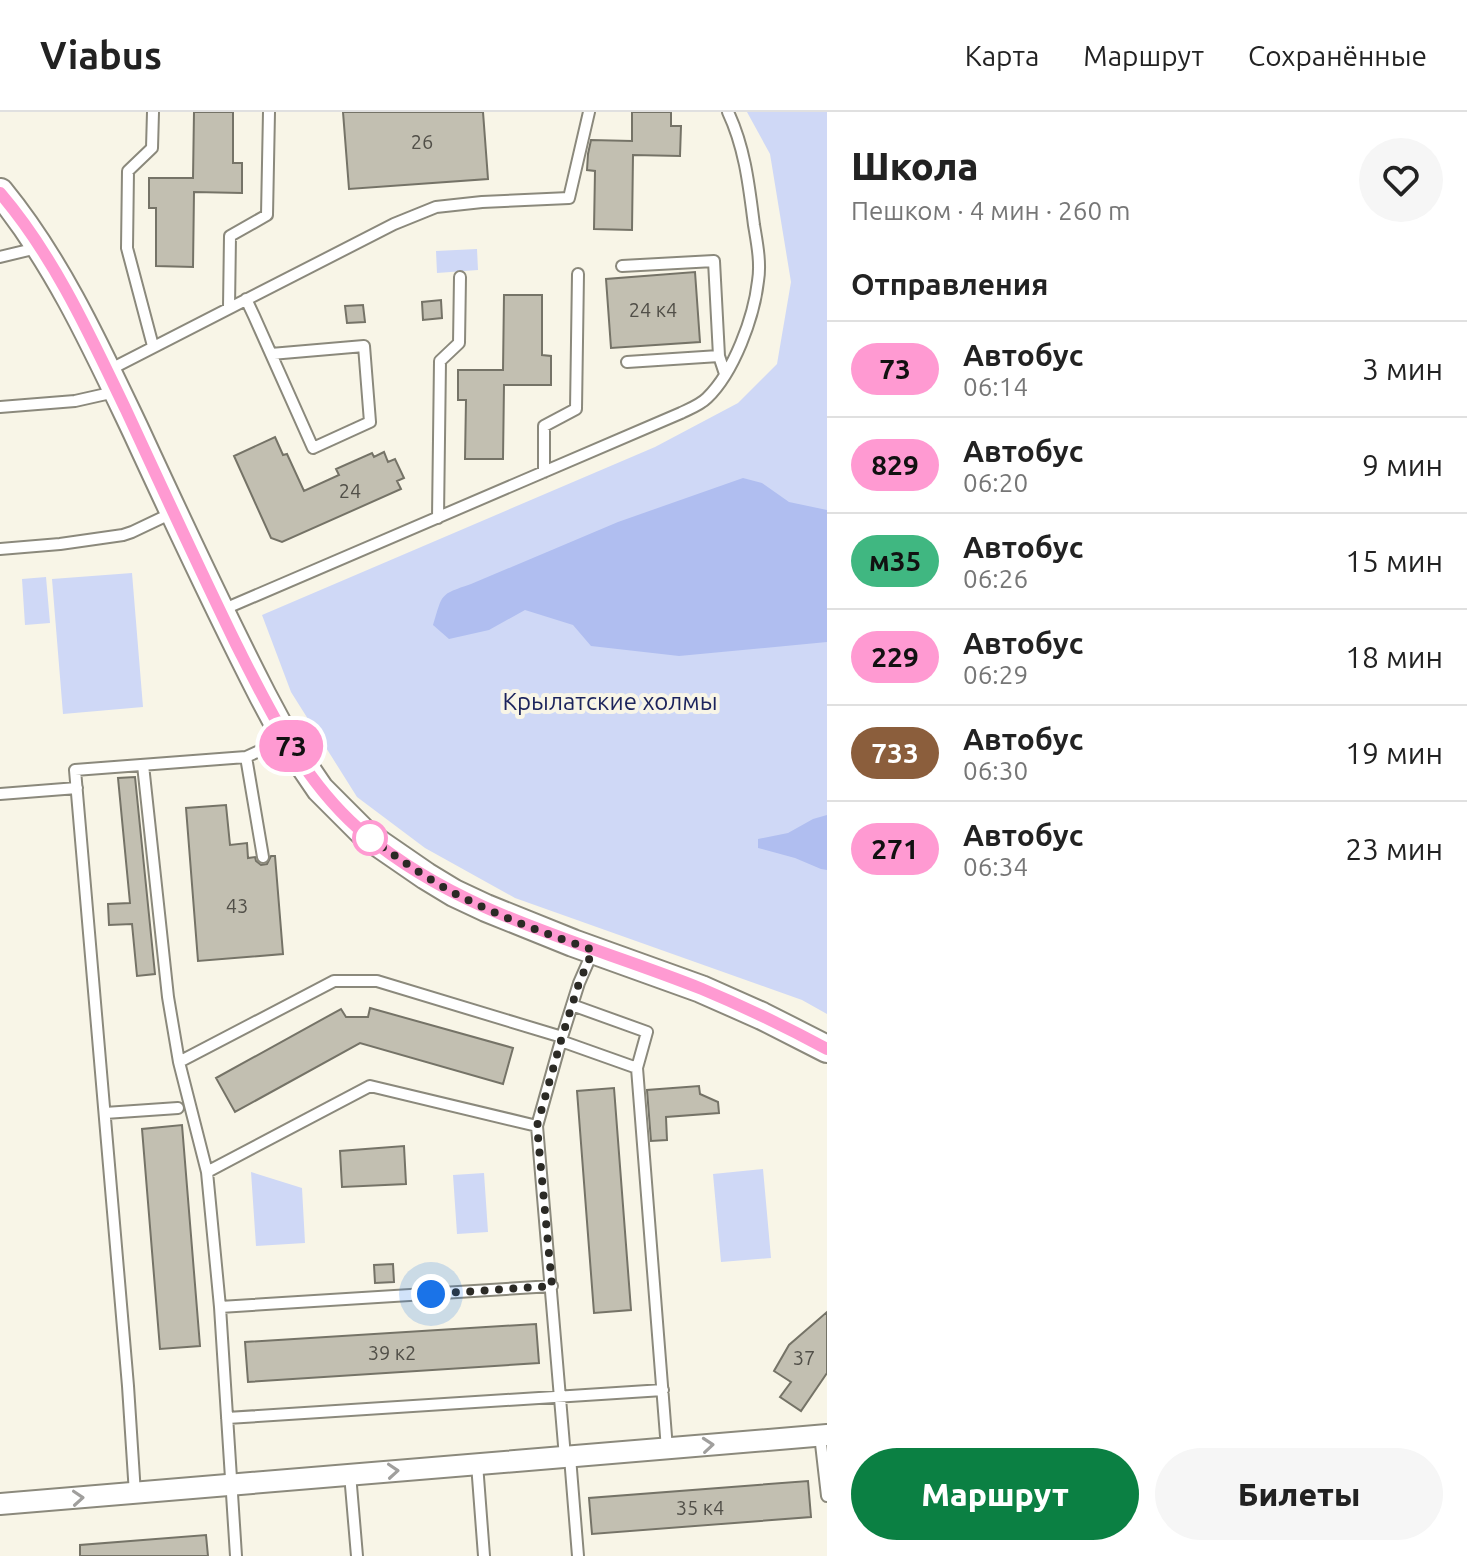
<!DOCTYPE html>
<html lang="ru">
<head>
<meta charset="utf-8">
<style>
	:root { --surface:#fff; --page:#f6f6f6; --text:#222; --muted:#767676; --line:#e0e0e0; --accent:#0b8043 }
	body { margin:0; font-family:Ubuntu,sans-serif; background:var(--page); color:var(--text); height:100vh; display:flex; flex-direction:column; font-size:30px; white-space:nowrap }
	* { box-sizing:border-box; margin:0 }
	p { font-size:26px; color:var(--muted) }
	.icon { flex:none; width:44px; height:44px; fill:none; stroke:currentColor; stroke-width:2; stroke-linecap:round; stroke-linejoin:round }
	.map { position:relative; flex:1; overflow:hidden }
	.details { display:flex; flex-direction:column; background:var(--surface); width:640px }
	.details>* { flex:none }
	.badge { padding:0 16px; border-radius:26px; font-size:28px; line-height:52px }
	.you { position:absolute; width:40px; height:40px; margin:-20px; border:6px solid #fff; border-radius:50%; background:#1a73e8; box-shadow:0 0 0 12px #1a73e833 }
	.map>.badge { position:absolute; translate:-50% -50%; box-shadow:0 0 0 4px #fff }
	h2 { padding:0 24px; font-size:30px; line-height:72px }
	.round { display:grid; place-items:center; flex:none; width:84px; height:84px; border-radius:42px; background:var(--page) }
	.summary { display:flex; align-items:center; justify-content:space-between; height:136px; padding:0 24px }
	h1 { font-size:38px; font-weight:800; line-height:60px }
	.button { display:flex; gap:16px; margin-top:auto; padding:16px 24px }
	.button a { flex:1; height:92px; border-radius:48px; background:var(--accent); color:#fff; font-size:32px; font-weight:800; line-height:92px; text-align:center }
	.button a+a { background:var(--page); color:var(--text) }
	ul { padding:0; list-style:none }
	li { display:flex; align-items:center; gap:24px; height:96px; padding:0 24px; border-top:2px solid var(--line) }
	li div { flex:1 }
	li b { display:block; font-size:30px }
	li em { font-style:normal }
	li .badge { min-width:88px; font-weight:700; text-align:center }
	header { display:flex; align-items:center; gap:48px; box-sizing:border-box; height:112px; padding:0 40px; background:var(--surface); border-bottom:2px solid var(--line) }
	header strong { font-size:38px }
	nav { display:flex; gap:44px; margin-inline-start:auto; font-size:28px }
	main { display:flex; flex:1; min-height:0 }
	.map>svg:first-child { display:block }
</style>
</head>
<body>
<header>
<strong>Viabus</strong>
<nav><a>Карта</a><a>Маршрут</a><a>Сохранённые</a></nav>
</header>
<main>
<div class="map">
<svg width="827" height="1444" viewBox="0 0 827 1444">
	<rect width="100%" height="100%" fill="#f8f5e7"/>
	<path fill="#cfd8f6" d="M 747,0 L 827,0 L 827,902 L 802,888 L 515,786 L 425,736 L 357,685 L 291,580 L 262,503 L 655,335 L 738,291 L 777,252 L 791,170 L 770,42 Z
		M 477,137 L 478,158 L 437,161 L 436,139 Z
		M 132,461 L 143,595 L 63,602 L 52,467 Z
		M 46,465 L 50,511 L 25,513 L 22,467 Z
		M 763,1057 L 771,1146 L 721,1150 L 713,1062 Z
		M 251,1060 L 302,1076 L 305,1131 L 256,1134 Z
		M 484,1061 L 488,1120 L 457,1122 L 453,1063 Z"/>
	<path fill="#b0bef0" d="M 743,366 L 762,371 L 789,390 L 827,398 L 827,530 L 679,544 L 591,534 L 573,513 L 525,498 L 489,518 L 449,527 L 433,513 C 443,481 439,483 471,472 L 618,410 Z
		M 827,703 L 827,758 L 821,757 L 795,746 L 758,736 L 758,727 L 788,721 L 813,707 Z"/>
	<path fill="#c2bfb1" stroke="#757367" stroke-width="2" d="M 194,0 L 233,0 L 233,51 L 242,51 L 242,81 L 194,80 L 193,155 L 156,154 L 156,96 L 149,96 L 149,66 L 193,66 Z
		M 343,0 L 483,0 L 488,67 L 349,77 Z
		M 632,0 L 671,0 L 671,14 L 681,14 L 680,44 L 633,43 L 632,118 L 594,117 L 595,59 L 587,58 L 588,42 L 591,28 L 632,29 Z
		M 695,160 L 700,230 L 611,236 L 606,167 Z
		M 504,183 L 542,183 L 542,243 L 551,244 L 551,273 L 504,273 L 503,347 L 465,347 L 466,288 L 458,288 L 458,258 L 503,258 Z
		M 441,188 L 442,206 L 423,208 L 422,190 Z
		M 363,193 L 365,210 L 347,211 L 345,194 Z
		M 275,325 L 283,343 L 287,342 L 304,379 L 339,363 L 336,357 L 372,341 L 374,345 L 384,340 L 388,350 L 395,347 L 404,366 L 397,369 L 401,377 L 282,430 L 271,426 L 234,344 Z
		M 135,665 L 155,862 L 137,864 L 132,812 L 109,813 L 108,792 L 130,791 L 118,666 Z
		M 226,693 L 230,733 L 247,731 L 248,746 L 255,745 L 256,749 L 261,753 L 267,752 L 271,744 L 275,744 L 283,842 L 198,849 L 186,696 Z
		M 370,896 L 513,936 L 503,972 L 360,931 L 235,1000 L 216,966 L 341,897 L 346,905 L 368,905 Z
		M 699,974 L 700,982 L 718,990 L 719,1001 L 666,1005 L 667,1028 L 651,1029 L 647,978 Z
		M 614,976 L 631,1198 L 594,1201 L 577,979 Z
		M 182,1013 L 200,1234 L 160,1237 L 142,1017 Z
		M 404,1034 L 406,1072 L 342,1075 L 340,1039 Z
		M 393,1152 L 394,1170 L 375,1171 L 374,1153 Z
		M 827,1200 L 827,1261 L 801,1299 L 780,1285 L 791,1270 L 774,1259 L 789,1233 Z
		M 536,1212 L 539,1251 L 248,1270 L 245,1230 Z
		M 808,1369 L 811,1405 L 592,1422 L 589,1386 Z
		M 206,1423 L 208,1444 L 80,1444 L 80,1433 Z"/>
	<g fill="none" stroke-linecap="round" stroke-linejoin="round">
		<defs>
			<path id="service" d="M 153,0 L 152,36 L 128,59 L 127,136 L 153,234
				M 0,145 L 37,136
				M 622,154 L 714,149 L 719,244 L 725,262
				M 246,187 L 254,204 L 313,336 L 370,310 L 364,234 L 271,242
				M 229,195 L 230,124 L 267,103 L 269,0
				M 627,250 L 719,244
				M 109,258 L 394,112 L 436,95 L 482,90 L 569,86 L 589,0
				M 0,295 L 75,289 L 115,280
				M 544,360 L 544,314 L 576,297 L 578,162
				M 438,406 L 440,249 L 459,231 L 460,165
				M 0,437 L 60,432 L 123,423 L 132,420 L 172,401
				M 222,498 L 681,301 C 689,297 700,293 707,286 C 734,260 754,205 758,169 C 761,151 757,131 754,113 C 749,74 745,36 728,0
				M 143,653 L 168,885 L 179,950
				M 0,682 L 77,676
				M 263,745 L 246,645 L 283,628
				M 572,893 L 647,920 L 637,956 L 667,1337
				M 561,929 L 637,956
				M 105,1001 L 178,996
				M 537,1014 L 565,1345
				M 207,1060 L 370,974 L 537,1014 L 562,925
				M 220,1195 L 552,1174
				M 227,1306 L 663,1278
				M 820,1323 L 827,1384
				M 570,1345 L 578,1444
				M 477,1352 L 484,1444
				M 350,1362 L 357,1444
				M 135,1382 L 128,1274 L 75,658 L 246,645
				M 236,1444 L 220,1195 L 207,1060 L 179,950 L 334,869 L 377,869 L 562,925 L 579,871 L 593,839"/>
			<path id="minor" d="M 0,1392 L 827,1323"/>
			<path id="tertiary" d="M 0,80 C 58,151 97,237 136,319 C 177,408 218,496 263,584 L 286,627 L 320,677 L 365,722 L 426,764 L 454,781 L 486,796 L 573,831 L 701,877 L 762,904 L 827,937"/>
		</defs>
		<use href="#service" stroke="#8b897c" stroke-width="14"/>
		<use href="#minor" stroke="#8b897c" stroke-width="24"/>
		<use href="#tertiary" stroke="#8b897c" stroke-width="30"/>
		<use href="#service" stroke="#fff" stroke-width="10"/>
		<use href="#minor" stroke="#fff" stroke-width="20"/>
		<use href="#tertiary" stroke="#fff" stroke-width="26"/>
	</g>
	<defs><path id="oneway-chevron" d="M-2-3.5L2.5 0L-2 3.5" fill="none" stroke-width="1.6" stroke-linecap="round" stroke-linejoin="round" transform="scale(2)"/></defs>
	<g stroke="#a09f9d">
		<use href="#oneway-chevron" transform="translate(708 1333) rotate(-5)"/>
		<use href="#oneway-chevron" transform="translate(393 1359) rotate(-4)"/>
		<use href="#oneway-chevron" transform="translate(78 1386) rotate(-4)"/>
	</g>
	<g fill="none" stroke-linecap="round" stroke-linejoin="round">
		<defs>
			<path id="line" d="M 0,81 C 54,144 90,223 126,298 C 162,376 198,454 236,532 C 271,601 305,673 366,723 C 463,804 588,831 702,877 C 745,895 786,915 827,937"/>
		</defs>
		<use href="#line" stroke="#fff" stroke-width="18"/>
		<use href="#line" stroke="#ff9ad2" stroke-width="12"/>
		<path stroke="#2b2a25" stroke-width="8" stroke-dasharray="0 14.4" d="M 370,726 L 365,722 C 393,743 423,764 454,781 C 498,804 546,822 593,838 L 579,871 L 562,925 L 537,1014 L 552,1174 L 431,1182"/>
	</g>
	<circle fill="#fff" stroke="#ff9ad2" stroke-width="4" cx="370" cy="726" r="16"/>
	<g text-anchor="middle" stroke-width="8" stroke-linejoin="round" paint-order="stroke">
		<g font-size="20" fill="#514f48">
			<text x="422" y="37">26</text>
			<text x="653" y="205">24 к4</text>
			<text x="350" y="386">24</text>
			<text x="237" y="801">43</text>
			<text x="392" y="1248">39 к2</text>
			<text x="804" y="1253">37</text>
			<text x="700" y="1403">35 к4</text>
		</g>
		<g font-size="24" fill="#1b235c" stroke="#f8f5e7">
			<text x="610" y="598">Крылатские холмы</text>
		</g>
	</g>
</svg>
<div class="you" style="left:431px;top:1182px"></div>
<b class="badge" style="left:291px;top:634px;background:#ff9ad2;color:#111">73</b>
</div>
<section class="details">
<div class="summary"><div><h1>Школа</h1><p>Пешком · 4 мин · 260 m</p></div><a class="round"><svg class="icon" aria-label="heart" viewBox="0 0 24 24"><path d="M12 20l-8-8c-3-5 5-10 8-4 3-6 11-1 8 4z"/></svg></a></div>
<h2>Отправления</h2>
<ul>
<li><span class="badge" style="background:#ff9ad2;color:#111">73</span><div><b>Автобус</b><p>06:14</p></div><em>3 мин</em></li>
<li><span class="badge" style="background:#ff9ad2;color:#111">829</span><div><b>Автобус</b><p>06:20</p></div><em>9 мин</em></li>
<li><span class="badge" style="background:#40b781;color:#111">м35</span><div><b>Автобус</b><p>06:26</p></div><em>15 мин</em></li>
<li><span class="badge" style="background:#ff9ad2;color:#111">229</span><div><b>Автобус</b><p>06:29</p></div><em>18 мин</em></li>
<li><span class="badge" style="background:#8b5e3c;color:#fff">733</span><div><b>Автобус</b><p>06:30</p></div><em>19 мин</em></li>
<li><span class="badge" style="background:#ff9ad2;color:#111">271</span><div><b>Автобус</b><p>06:34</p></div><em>23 мин</em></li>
</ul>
<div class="button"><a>Маршрут</a><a>Билеты</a></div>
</section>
</main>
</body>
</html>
